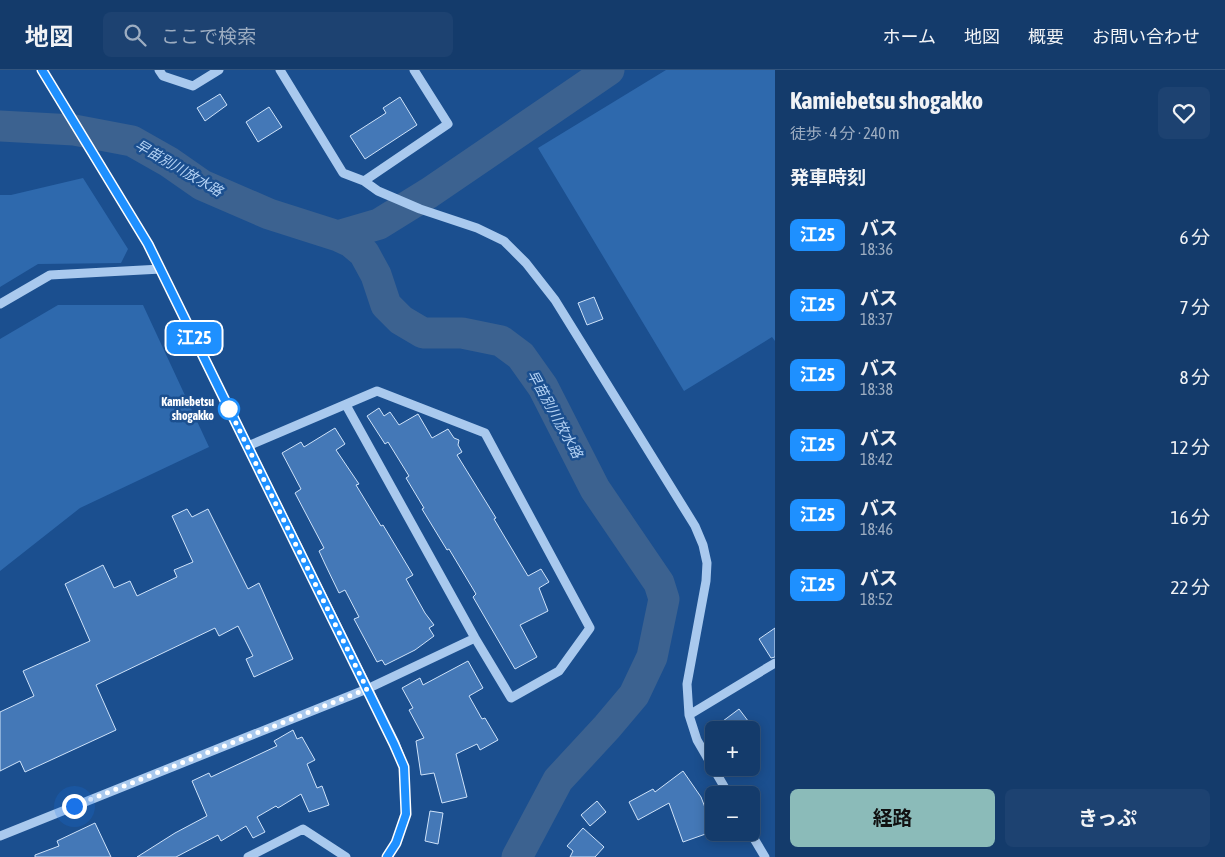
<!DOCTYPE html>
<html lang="ja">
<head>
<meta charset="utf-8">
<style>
	:root { --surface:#143b6b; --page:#1d4271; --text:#f1f3f6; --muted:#9dadc1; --line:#33557e; --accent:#8bbbb9 }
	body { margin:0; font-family:"Asap Condensed","Noto Sans JP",sans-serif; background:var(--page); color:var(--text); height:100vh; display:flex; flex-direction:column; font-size:19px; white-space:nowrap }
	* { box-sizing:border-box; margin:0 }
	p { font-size:16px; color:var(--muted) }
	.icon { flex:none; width:28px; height:28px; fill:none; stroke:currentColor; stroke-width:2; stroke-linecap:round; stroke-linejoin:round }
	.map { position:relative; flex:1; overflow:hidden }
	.details { display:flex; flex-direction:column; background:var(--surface); width:450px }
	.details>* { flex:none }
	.badge { padding:0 10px; border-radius:8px; font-size:18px; line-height:32px }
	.controls { position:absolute; left:705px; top:651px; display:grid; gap:10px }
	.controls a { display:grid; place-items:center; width:55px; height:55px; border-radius:8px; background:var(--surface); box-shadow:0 2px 12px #0003,0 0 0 1px var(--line); font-size:25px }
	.you { position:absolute; width:25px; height:25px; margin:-12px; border:4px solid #fff; border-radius:50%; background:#1a73e8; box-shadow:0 0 0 8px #1a73e833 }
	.map>.badge { position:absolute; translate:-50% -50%; box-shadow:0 0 0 2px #fff }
	h2 { padding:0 15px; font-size:19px; line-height:45px }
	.round { display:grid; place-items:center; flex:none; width:52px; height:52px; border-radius:8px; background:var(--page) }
	.summary { display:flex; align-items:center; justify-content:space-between; height:85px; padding:0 15px }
	h1 { font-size:24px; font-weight:700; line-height:38px }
	.button { display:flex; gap:10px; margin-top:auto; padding:10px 15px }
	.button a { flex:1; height:58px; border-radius:8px; background:var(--accent); color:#111; font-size:20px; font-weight:700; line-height:58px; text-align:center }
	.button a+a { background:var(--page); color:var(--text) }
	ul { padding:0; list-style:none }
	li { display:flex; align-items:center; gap:15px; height:70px; padding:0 15px }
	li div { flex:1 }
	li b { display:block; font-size:19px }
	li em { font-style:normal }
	li .badge { min-width:55px; font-weight:700; text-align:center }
	header { display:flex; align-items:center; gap:30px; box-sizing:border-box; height:70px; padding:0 25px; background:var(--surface); border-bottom:1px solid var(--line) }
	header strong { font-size:24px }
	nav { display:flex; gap:28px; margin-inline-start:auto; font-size:18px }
	.search { width:350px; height:45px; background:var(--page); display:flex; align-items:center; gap:12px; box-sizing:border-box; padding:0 18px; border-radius:8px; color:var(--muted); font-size:19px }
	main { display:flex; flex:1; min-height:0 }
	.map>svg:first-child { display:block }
</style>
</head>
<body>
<header>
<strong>地図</strong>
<div class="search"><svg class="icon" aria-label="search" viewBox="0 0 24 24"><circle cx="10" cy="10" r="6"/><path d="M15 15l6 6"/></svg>ここで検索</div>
<nav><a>ホーム</a><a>地図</a><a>概要</a><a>お問い合わせ</a></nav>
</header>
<main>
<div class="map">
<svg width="775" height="787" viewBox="0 0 775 787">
	<rect width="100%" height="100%" fill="#1b4f8f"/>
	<path fill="#2e69ad" d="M 666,0 L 775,0 L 775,271 L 772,267 L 684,321 L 538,78 Z
		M 83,108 L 128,179 L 121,193 L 38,194 L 0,217 L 0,125 L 11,125 Z
		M 58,235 L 143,235 L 209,377 L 80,438 L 0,501 L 0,269 Z"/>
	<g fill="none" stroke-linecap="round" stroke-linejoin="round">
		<path stroke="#3c6290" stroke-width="31" d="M 0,56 L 74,60 L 132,71 L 169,92 L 202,115 L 269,144 L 338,166 L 351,172 L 364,183 L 376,205 L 386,235 L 401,250 L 423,263 L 462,263 L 501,271 L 521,286 L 543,317 L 595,419 L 659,513 L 664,529 L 652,587 L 634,625 L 607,657 L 558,710 L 517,787
			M 338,166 L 379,154 L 429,123 L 609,0"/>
	</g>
	<path fill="#4478b7" stroke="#cfe3fa" d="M 220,24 L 227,35 L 205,51 L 197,38 Z
		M 400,27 L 417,55 L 365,89 L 350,66 L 386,43 L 383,38 Z
		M 269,37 L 282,57 L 258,72 L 246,52 Z
		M 594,227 L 603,249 L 587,255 L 578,233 Z
		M 379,338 L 384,346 L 390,342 L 399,355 L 418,344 L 432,368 L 448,359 L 454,368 L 459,370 L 458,375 L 462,382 L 457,385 L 496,448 L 494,449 L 528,506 L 541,499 L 549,512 L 539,518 L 548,541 L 520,555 L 537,587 L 515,599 L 473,527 L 476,524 L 449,479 L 447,480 L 422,439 L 424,438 L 406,408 L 409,406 L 388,372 L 385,374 L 367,346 Z
		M 335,358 L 345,374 L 336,380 L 359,414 L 356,415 L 381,456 L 383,455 L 413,505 L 406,509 L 425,543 L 434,555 L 429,558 L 434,566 L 415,580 L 385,595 L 382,590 L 377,592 L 354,549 L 359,547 L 345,520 L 339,523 L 325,494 L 319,481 L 324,478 L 295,423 L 301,419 L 282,383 L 301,372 L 304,377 Z
		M 187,439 L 192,447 L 208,439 L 248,519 L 259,513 L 293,589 L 254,607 L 246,589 L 253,586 L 238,556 L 219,566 L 215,558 L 96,615 L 116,660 L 25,702 L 20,691 L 0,701 L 0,642 L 34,626 L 23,601 L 90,571 L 65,514 L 103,495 L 114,518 L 130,511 L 137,526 L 177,507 L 174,500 L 193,492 L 172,446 Z
		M 775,558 L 775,587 L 771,588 L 759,569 Z
		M 468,591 L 483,618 L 469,626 L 482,649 L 485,648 L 498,670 L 480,680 L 477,674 L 456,684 L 467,727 L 442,733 L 434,703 L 421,705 L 416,671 L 424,668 L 409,640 L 413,638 L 402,618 L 420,608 L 423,615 Z
		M 739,639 L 755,660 L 711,660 Z
		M 293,660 L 297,669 L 302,667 L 315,690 L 307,694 L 317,718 L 322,716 L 329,735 L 309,742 L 301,724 L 278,738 L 276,736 L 257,747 L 265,762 L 253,768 L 246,756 L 221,771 L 218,765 L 176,787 L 137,787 L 175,763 L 207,746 L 192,711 L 209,703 L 211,707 L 277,676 L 274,671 Z
		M 683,701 L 701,727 L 714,761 L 683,772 L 669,733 L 638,750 L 629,732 L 653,719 L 655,722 Z
		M 597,731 L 606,742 L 590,756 L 581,745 Z
		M 430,741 L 443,743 L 438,774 L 425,771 Z
		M 95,753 L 111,787 L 35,787 L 35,785 L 59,776 L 57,771 Z
		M 583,758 L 604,777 L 595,787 L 570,787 L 573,781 L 567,776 Z"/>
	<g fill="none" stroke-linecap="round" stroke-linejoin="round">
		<path stroke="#a9c9ee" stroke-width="9" d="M 42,0 L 148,174 L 395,673 L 404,697 L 406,744 L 396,773 L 387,787
			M 159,0 L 163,6 L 193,16 L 219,0
			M 280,0 L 343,103 L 364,111 L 448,54 L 414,0
			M 364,111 L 378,121 L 420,139 L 477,158 L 504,171 L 526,193 L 555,230 L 695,456 L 703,475 L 707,493 L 706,511 L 687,614 L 689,645 L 697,670 L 729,725
			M 0,234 L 50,205 L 161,199
			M 248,376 L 377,321 L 485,363 L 590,558 L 559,601 L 511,628 L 475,568 L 346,335
			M 689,645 L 775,593
			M 750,762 L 765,787
			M 0,766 L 367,619 L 475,568
			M 248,787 L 303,759 L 346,787"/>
	</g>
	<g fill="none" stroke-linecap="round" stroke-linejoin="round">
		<defs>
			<path id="line" d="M 42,0 L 148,174 L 394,674 L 404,697 L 406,744 L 396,773 L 387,787"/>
		</defs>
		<use href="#line" stroke="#fff" stroke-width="11"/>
		<use href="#line" stroke="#1e90ff" stroke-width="8"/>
		<path stroke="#fff" stroke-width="5" stroke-dasharray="0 9" d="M 74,736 L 367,619 L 229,339"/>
	</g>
	<circle fill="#fff" stroke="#1e90ff" stroke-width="2.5" cx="229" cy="339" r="10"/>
	<g text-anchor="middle" stroke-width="5" stroke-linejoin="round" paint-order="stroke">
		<g font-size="12" font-weight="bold" fill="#fff" stroke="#1b4f8f" text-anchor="end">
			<text x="214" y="336">Kamiebetsu<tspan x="214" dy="14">shogakko</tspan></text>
		</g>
		<g font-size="14" font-style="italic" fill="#b5d3f5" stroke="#1b4f8f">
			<text transform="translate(179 98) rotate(30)" y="5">早苗別川放水路</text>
			<text transform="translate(555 344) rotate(61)" y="5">早苗別川放水路</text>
		</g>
	</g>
</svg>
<div class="controls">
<a>+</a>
<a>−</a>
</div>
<div class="you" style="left:74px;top:736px"></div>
<b class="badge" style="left:194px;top:268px;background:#1e90ff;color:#fff">江25</b>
</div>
<section class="details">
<div class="summary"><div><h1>Kamiebetsu shogakko</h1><p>徒歩 · 4 分 · 240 m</p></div><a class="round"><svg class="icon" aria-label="heart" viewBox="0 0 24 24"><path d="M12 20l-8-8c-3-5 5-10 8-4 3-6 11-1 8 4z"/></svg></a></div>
<h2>発車時刻</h2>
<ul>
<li><span class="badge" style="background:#1e90ff;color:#fff">江25</span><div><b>バス</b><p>18:36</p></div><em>6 分</em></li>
<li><span class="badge" style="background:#1e90ff;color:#fff">江25</span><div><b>バス</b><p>18:37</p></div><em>7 分</em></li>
<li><span class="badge" style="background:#1e90ff;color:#fff">江25</span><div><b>バス</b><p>18:38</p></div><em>8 分</em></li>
<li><span class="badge" style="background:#1e90ff;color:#fff">江25</span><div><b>バス</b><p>18:42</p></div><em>12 分</em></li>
<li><span class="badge" style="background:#1e90ff;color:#fff">江25</span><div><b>バス</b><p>18:46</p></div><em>16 分</em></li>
<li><span class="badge" style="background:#1e90ff;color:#fff">江25</span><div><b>バス</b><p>18:52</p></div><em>22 分</em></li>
</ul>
<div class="button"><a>経路</a><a>きっぷ</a></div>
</section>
</main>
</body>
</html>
